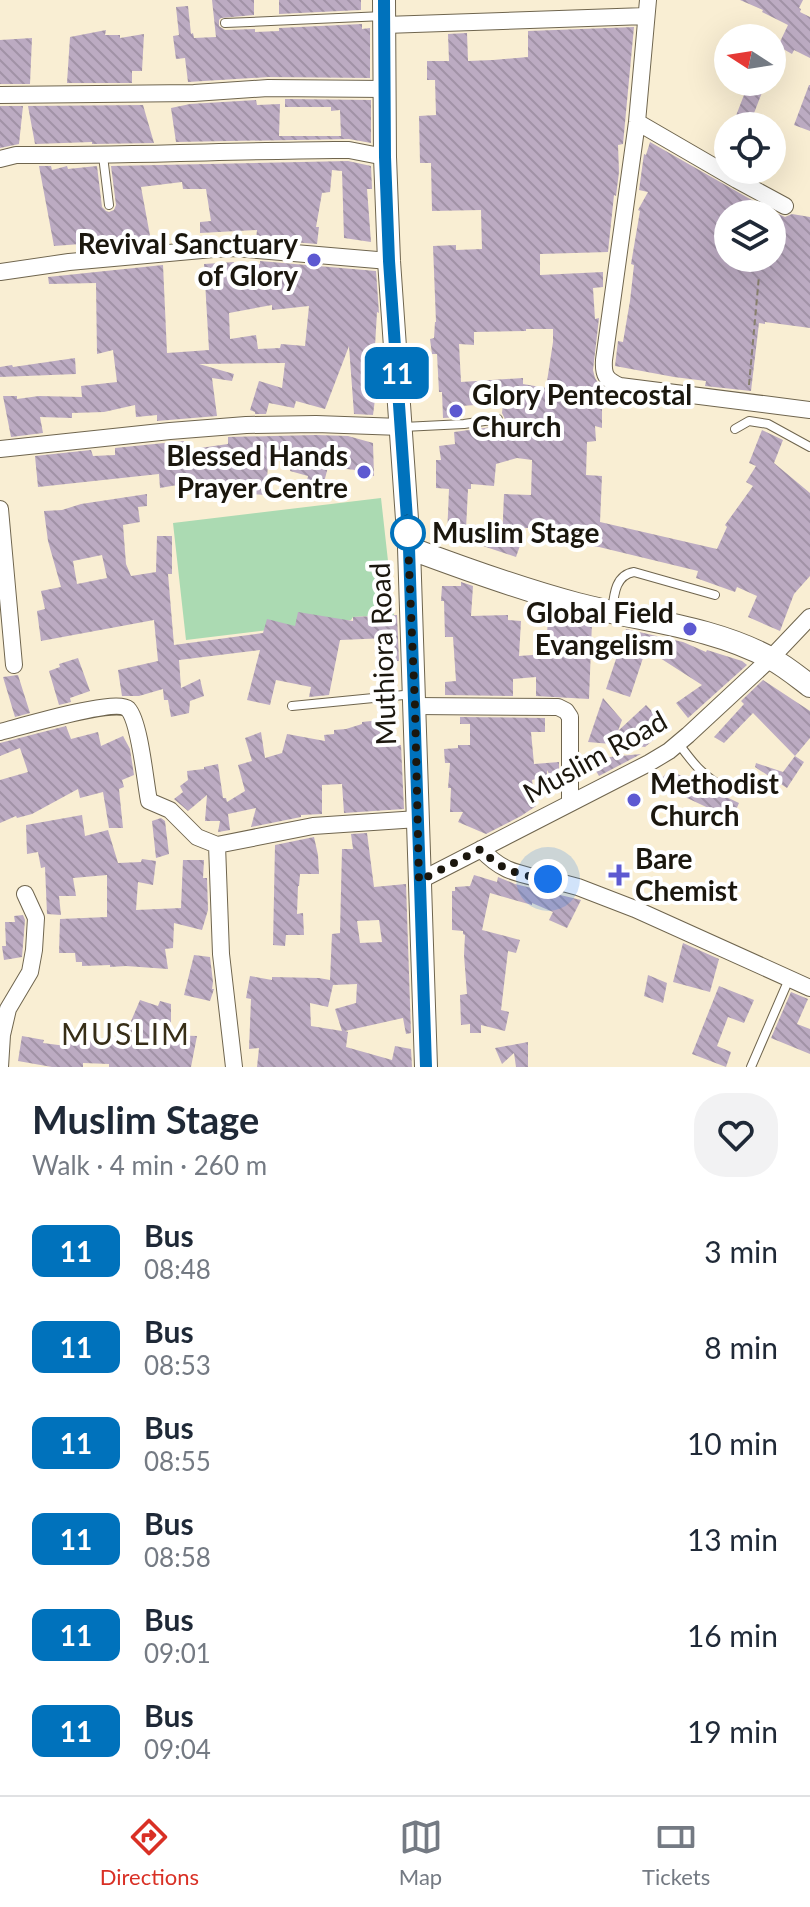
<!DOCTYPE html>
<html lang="en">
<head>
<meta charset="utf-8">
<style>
	:root { --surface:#fff; --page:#f2f2f3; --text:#1f2937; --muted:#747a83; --line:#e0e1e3; --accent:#d93025 }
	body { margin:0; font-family:Lato,sans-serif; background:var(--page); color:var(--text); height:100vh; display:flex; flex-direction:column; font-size:30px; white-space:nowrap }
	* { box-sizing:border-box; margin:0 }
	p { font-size:26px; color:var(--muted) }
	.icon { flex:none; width:44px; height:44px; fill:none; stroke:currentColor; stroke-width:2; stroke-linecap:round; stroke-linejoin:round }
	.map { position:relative; height:1067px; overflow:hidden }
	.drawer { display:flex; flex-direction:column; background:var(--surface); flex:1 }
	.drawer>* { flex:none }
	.badge { padding:0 16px; border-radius:12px; font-size:28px; line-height:52px }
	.needle { width:52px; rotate:282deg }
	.fabs { position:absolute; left:714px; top:24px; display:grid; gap:16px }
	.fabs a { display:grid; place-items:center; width:72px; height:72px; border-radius:50%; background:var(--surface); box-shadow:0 8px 32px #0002; font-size:40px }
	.you { position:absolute; width:40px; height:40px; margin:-20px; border:6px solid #fff; border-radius:50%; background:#1a73e8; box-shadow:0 0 0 12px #1a73e833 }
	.map>.badge { position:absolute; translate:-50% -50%; box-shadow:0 0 0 4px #fff }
	.round { display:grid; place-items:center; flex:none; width:84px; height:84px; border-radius:32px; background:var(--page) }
	.head { display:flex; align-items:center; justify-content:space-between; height:136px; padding:0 32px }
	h1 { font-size:38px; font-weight:700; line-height:60px }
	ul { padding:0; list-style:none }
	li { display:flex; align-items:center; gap:24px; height:96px; padding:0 32px }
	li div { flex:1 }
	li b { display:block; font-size:30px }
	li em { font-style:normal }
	li .badge { min-width:88px; font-weight:700; text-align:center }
	.tab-bar { display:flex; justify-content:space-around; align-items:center; height:112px; border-top:2px solid var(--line); background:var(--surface); font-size:22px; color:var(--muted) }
	.tab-bar a { display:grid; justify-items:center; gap:4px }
	.tab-bar .selected { color:var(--accent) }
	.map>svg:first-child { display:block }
</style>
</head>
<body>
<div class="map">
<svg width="810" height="1067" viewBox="0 0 810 1067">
	<defs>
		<pattern id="building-back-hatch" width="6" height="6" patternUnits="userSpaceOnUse" patternTransform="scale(2)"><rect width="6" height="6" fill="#bcabc2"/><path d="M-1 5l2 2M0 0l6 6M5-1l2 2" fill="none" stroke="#a192a6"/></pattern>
	</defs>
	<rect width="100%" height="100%" fill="#f9eed3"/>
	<path fill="#abdab2" d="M 381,498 L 394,615 L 353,617 L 351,620 L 186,640 L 173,523 Z"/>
	<path fill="url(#building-back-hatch)" fill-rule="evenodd" d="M 212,0 L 254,0 L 254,15 L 221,18 L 219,20 L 219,26 L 225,30 L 255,29 L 255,32 L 279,31 L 279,28 L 362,24 L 362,29 L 370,28 L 370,78 L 268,77 L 188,82 L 185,58 L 176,59 L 173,36 L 179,35 L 176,7 L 188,6 L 191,34 L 193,33 L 194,38 L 216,37 Z
		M 279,0 L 361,0 L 361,10 L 279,14 Z
		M 740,0 L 803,0 L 799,8 L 801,9 L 800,12 L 810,17 L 810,58 L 794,50 L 792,54 L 778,46 L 788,25 L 762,12 L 763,10 Z
		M 634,27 L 623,144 L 618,145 L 619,172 L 616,196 L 614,195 L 608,252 L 540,254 L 540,275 L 603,272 L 603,287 L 593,288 L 595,319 L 599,318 L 593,370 L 595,378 L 600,386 L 599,405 L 602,405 L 602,428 L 595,426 L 596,441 L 587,442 L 586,475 L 602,476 L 600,522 L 717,549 L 727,527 L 725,525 L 753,486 L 746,482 L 756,466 L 749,463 L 762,430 L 783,440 L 774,463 L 810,493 L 810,576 L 794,594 L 780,631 L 748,617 L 757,596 L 737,587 L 735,592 L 696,578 L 698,571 L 599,547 L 573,545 L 573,537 L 565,536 L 565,534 L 554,534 L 555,528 L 521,528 L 522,540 L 516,557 L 462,539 L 461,540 L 447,537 L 449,489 L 436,488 L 436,460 L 441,460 L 439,446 L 455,444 L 454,432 L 499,426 L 503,424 L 505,419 L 502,413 L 503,403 L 461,406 L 462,417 L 443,418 L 442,392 L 439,392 L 437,354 L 432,354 L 430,339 L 434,338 L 435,322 L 436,322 L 433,246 L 456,245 L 456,250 L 482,249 L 481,210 L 432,211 L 431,163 L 420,163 L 419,116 L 436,115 L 435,80 L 427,80 L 427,61 L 449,61 L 448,34 L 467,33 L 468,61 L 493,60 L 528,57 L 528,31 ZM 526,329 L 553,329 L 553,342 L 546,388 L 523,384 L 523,378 L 461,382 L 459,344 L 474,345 L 474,332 L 526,331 ZM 517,458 L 532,460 L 531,495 L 504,494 L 502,541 L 466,529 L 468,489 L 471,489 L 471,484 L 494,486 L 496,464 Z
		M 106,30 L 105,35 L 120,35 L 120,38 L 144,34 L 142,71 L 132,71 L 132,83 L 67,83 L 70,37 Z
		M 32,38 L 30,84 L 0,84 L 0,40 Z
		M 749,82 L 766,82 L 749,126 L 732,126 Z
		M 809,85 L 810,85 L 810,131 L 794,125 Z
		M 285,99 L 371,100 L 371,143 L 349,139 L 176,142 L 171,108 L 190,104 L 256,100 L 257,105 L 280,104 L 279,136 L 341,136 L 340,110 L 331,111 L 331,107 L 285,107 Z
		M 143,105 L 154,143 L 92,144 L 92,142 L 35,144 L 28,106 Z
		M 0,106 L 23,106 L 19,144 L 0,148 Z
		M 650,142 L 771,211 L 769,214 L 728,214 L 728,258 L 772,258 L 772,211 L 785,217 L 792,214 L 810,217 L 810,328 L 765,322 L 765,324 L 759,323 L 751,391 L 705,386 L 706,381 L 674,377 L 615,366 L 618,341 L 623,342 L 630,301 L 634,265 L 631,264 L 640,211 L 638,210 L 648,192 L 639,190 L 644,154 L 646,155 Z
		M 348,161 L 371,166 L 372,189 L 367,189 L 371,242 L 344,238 L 342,171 L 332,170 L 330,192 L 322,193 L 316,227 L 319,227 L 317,244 L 256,239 L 257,230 L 200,233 L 200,222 L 211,221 L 206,189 L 183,189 L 182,182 L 141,187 L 151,241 L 132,244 L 132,242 L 107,242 L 54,246 L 39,166 L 51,166 L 52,170 L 67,166 L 68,169 L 97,166 L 102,207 L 106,211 L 109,212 L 114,210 L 116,205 L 111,166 Z
		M 260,261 L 376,271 L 379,313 L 377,312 L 375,346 L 369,345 L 370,377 L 381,375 L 382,389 L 381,400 L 375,399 L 373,415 L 354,414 L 349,346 L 325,409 L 296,401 L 294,408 L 269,403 L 266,414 L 255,414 L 255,412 L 250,410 L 259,381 L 282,388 L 285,363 L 199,364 L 234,374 L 232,381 L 212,378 L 217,416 L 157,421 L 157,415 L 136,417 L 135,405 L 104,412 L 72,413 L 72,418 L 40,417 L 43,433 L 11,437 L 3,396 L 17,396 L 17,399 L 39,396 L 82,397 L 81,386 L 117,382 L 113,350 L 97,354 L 96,283 L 49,284 L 48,277 L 163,265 L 167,353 L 209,350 L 204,264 L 234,262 L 234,268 L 260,264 ZM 272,305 L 272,310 L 309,306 L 305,346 L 281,344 L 280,348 L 258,349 L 256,335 L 230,339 L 229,313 Z
		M 75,358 L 76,374 L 0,377 L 0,367 L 12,365 L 13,367 Z
		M 316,435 L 348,436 L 373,443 L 374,476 L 356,477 L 356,470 L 328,467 L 322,490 L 306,485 L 308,476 L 290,471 L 295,452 L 269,449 L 266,495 L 213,492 L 214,496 L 203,498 L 200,481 L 160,488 L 159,474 L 38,487 L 35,456 L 91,450 L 93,456 L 115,455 L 115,448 L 184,441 L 183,447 L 193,446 L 193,449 L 228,444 L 228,437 Z
		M 147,494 L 147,506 L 138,507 L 140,522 L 123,525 L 126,564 L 131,576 L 156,572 L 157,536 L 172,536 L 172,574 L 168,574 L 174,645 L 263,633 L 267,619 L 295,626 L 298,612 L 353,621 L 353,617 L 397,615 L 399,661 L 388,661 L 388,638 L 340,640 L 329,695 L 309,697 L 311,687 L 276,680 L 270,705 L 247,700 L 260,650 L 179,660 L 181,688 L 200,679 L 204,696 L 190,701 L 189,713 L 171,717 L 168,700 L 164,700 L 163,689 L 139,696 L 122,696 L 118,670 L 158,661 L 154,620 L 41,641 L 37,611 L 45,609 L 41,591 L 61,587 L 48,541 L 44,511 L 62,510 L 81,504 ZM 102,555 L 107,578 L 77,584 L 73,561 Z
		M 461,582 L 473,586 L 471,616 L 508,615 L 508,620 L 521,621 L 519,656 L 546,654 L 548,617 L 580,619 L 592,622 L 589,699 L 536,696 L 536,677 L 513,679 L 513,696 L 445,695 L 445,682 L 456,681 L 453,637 L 445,637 L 444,601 L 441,601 L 442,586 L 461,586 Z
		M 626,629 L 683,642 L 706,652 L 707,650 L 742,661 L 747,665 L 688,718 L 676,703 L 702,685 L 646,649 L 630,697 L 606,689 Z
		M 78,658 L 90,691 L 70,698 L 71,702 L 59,705 L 49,671 L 60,667 L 59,664 Z
		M 18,675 L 30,713 L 15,717 L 3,677 Z
		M 763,680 L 810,711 L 810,738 L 795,756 L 804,762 L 787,788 L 755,767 L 756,763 L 783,772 L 795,756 L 753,713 L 724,743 L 714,737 L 744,704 L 741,701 Z
		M 603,698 L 622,720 L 618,731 L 646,705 L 668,728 L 645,747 L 588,742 Z
		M 460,717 L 545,718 L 545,732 L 531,732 L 534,764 L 559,762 L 559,793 L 547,770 L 547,776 L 532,780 L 536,806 L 521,816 L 486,834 L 458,822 L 463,812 L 450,812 L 451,788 L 448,788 L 450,763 L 445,763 L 444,749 L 458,748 L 458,745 L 470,745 L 470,724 L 460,724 Z
		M 380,720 L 380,744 L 401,745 L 404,809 L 344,813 L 342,784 L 322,785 L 322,814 L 301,815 L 301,817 L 251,827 L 256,808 L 228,814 L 230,830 L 218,832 L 220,821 L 205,821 L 207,795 L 188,811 L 174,799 L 183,792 L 180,786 L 188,780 L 187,771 L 204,769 L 204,767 L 218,764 L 223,798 L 226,798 L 227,802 L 245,791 L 238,765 L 252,761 L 245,738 L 261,732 L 265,758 L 282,753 L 287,734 L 325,741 L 324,735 L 334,734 L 334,730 L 346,729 L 362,724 L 362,722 Z
		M 66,726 L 71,739 L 98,732 L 101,746 L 123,736 L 130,749 L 134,775 L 122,780 L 124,787 L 119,789 L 123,828 L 109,828 L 103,792 L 80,798 L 78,789 L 32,814 L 17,818 L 16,816 L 0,823 L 0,780 L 28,772 L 20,748 L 0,756 L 0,743 Z
		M 641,754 L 599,776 L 589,759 Z
		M 669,770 L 739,803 L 732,819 L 657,784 Z
		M 82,815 L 85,836 L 108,830 L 118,863 L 141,862 L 142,859 L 156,861 L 153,885 L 138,882 L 136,910 L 181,908 L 183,860 L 204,860 L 203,878 L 207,878 L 208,910 L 202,930 L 174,923 L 173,948 L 165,949 L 168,969 L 126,966 L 110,967 L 110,965 L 82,966 L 82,962 L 76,962 L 75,953 L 59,953 L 60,919 L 107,917 L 107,875 L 73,878 L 76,896 L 59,896 L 61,915 L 47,914 L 45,867 L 41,868 L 38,852 L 27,854 L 26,825 Z
		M 161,818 L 165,821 L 169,854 L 156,858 L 152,821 Z
		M 367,833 L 374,887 L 406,884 L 411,1033 L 406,1034 L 403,1018 L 345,1031 L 348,1032 L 346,1047 L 392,1060 L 395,1046 L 411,1049 L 412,1067 L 257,1067 L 259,1048 L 249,1049 L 251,999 L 246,998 L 250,976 L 272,980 L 272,977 L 319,978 L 330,980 L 332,934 L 340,933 L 342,849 L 353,849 L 351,834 ZM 379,920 L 382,942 L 360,943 L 357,921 ZM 357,984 L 356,1003 L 335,1009 L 342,1031 L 311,1026 L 310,1003 L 328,1007 L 333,985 Z
		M 314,837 L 318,855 L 319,874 L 300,874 L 299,886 L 298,886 L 297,914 L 303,913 L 304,935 L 286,935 L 285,946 L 273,945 L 275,845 Z
		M 474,875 L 497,882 L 498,877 L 515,884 L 581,900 L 567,928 L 549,920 L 553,912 L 532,903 L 532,905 L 490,893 L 482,930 L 520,940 L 516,953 L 508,951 L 501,1010 L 509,1012 L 505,1031 L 481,1025 L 481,1033 L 470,1033 L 470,1024 L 461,1025 L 460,995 L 467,994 L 464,955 L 465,935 L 463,934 L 463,931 L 452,930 L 452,891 L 455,891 L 455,887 L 470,886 Z
		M 23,915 L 25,920 L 22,957 L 4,960 L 2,946 L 6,946 L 5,922 L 15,922 L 14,916 Z
		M 683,943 L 719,959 L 710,992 L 673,982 Z
		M 194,955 L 210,957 L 213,982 L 212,989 L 214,989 L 210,1001 L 184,995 Z
		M 648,975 L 667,983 L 663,1003 L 644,996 Z
		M 719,986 L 754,1000 L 744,1023 L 728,1017 L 717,1046 L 731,1052 L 726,1067 L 692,1054 Z
		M 791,992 L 808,999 L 797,1024 L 810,1029 L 810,1054 L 771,1038 Z
		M 140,1000 L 158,1006 L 160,1001 L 171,1004 L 171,1025 L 167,1035 L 197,1036 L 191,1067 L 109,1067 L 109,1064 L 83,1063 L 83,1067 L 52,1067 L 18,1061 L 22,1036 L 44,1040 L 43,1043 L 66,1046 L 68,1035 L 86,1037 L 85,1039 L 110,1042 L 110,1039 L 123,1040 Z
		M 528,1042 L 528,1067 L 516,1067 L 514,1053 L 502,1064 L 495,1048 Z"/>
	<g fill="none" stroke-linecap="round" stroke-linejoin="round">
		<defs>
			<path id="lane" d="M 225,23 L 384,16
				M 103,156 L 109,205
				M 403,427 L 464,424 L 498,419
				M 735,429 L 749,421 L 768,424 L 810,447
				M 612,612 C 614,595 615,575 634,572 L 715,595
				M 292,706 L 414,694
				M 679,744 C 692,762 705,779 726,788
				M 751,1067 L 789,979"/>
			<path id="street" d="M 648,0 L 637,122 L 604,360 C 603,375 606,380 620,386 L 810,410
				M 385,25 L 646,16
				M 0,95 L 194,93 L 268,88 L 385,89
				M 637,122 L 737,180 L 785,206
				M 0,159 L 16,155 C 122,156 227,151 334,150 L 349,150 L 385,157
				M 0,272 L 69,262 L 213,249 L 235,248 L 389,261
				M 0,449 L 170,431 L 246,425 L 316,424 L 401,427
				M 0,509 L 14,665
				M 415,706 L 558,707 L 566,711 L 570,717 L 570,802
				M 0,732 C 20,727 116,698 128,709 C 140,722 145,781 149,801 L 170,810 L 197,837 L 217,845 L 313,826 L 418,819
				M 217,845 L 221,954 L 234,1067
				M 481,849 C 502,872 517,873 546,880 L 548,879 L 578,887 L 635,909 L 810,988
				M 419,881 L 649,763 L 669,751 L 688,735 L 771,658 L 810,617
				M 0,1067 L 2,1035 L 8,1009 L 30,972 L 34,950 L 36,918 L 25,894"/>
			<path id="secondary" d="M 384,0 L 385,157 L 389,261 L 409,548 L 426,1067
				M 409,548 C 465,569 520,589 577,604 C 641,621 711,626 770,658 C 785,666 797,676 810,686"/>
		</defs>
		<use href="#lane" stroke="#6f654e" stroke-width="10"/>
		<use href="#street" stroke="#6f654e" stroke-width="18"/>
		<use href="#secondary" stroke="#6f654e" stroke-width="24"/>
		<path stroke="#877f6d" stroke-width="2" stroke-dasharray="6 4" stroke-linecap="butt" d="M 749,385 L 759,276"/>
		<use href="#lane" stroke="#fff" stroke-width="8"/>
		<use href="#street" stroke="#fff" stroke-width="16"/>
		<use href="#secondary" stroke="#fff" stroke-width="22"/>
	</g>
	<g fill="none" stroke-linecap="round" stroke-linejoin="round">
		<defs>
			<path id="line" d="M 384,0 L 385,157 L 389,261 L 409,548 L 426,1067"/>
		</defs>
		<use href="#line" stroke="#fff" stroke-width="18"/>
		<use href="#line" stroke="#0072bc" stroke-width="12"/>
		<path stroke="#1b170e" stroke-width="8" stroke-dasharray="0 14.4" d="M 408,533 L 407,518 L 415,706 L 419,881 L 481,849 C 502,872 517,873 546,880 L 548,879"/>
	</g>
	<g fill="#5d59d1" stroke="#fff" stroke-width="3">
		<circle cx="314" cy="260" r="8"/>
		<circle cx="456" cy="411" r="8"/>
		<circle cx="364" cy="472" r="8"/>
		<circle cx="690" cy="629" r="8"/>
		<circle cx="634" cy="800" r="8"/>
		<path d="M615 863h8v8h8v8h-8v8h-8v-8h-8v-8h8z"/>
	</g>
	<circle fill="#fff" stroke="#0072bc" stroke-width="4" cx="408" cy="533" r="16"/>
	<g text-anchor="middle" stroke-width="8" stroke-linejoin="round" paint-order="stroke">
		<g font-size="28" font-weight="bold" fill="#1b170e" stroke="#fff" text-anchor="end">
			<text x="298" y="254">Revival Sanctuary<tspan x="298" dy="32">of Glory</tspan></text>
			<text x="472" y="405" text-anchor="start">Glory Pentecostal<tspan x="472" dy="32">Church</tspan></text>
			<text x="348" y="466">Blessed Hands<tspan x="348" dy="32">Prayer Centre</tspan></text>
			<text x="674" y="623">Global Field<tspan x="674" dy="32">Evangelism</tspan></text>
			<text x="650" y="794" text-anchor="start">Methodist<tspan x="650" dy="32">Church</tspan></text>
			<text x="635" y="869" text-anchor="start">Bare<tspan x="635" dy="32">Chemist</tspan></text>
		</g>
		<g font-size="28" font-weight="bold" fill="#1b170e" stroke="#fff" text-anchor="start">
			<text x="432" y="543">Muslim Stage</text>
		</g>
		<g font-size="28" fill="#1b170e" stroke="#fff">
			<text transform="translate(383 654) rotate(-92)" y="10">Muthiora Road</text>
			<text transform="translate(595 757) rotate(-29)" y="10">Muslim Road</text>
		</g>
		<g font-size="30" letter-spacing="2" fill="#372e18" stroke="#fff">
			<text x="126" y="1045">MUSLIM</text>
		</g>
	</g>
</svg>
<div class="fabs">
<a><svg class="needle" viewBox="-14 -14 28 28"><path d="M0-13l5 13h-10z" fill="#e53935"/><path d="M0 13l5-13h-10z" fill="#747a83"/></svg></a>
<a><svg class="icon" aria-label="locate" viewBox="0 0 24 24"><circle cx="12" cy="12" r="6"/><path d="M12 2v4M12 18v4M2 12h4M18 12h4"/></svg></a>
<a><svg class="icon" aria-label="layers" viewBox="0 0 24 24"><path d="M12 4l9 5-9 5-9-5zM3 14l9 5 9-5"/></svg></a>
</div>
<div class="you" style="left:548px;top:879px"></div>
<b class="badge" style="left:397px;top:373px;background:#0072bc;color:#fff">11</b>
</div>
<section class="drawer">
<div class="head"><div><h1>Muslim Stage</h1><p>Walk · 4 min · 260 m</p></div><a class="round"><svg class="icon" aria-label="heart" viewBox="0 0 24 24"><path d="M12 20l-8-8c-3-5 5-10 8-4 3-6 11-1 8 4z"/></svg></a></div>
<ul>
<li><span class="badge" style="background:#0072bc;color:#fff">11</span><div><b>Bus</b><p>08:48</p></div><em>3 min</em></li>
<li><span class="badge" style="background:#0072bc;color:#fff">11</span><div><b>Bus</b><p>08:53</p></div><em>8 min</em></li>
<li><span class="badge" style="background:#0072bc;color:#fff">11</span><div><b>Bus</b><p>08:55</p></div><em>10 min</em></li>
<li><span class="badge" style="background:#0072bc;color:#fff">11</span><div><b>Bus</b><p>08:58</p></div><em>13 min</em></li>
<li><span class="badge" style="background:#0072bc;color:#fff">11</span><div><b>Bus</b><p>09:01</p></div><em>16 min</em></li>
<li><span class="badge" style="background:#0072bc;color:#fff">11</span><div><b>Bus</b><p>09:04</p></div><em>19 min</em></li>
</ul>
</section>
<nav class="tab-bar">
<a class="selected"><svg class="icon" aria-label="directions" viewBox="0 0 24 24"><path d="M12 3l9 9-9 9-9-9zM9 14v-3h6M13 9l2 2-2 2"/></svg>Directions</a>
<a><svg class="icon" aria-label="map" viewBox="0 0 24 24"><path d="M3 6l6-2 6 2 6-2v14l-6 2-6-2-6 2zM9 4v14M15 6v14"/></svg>Map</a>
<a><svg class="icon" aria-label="tickets" viewBox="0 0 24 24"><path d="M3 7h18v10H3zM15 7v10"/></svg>Tickets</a>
</nav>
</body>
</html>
